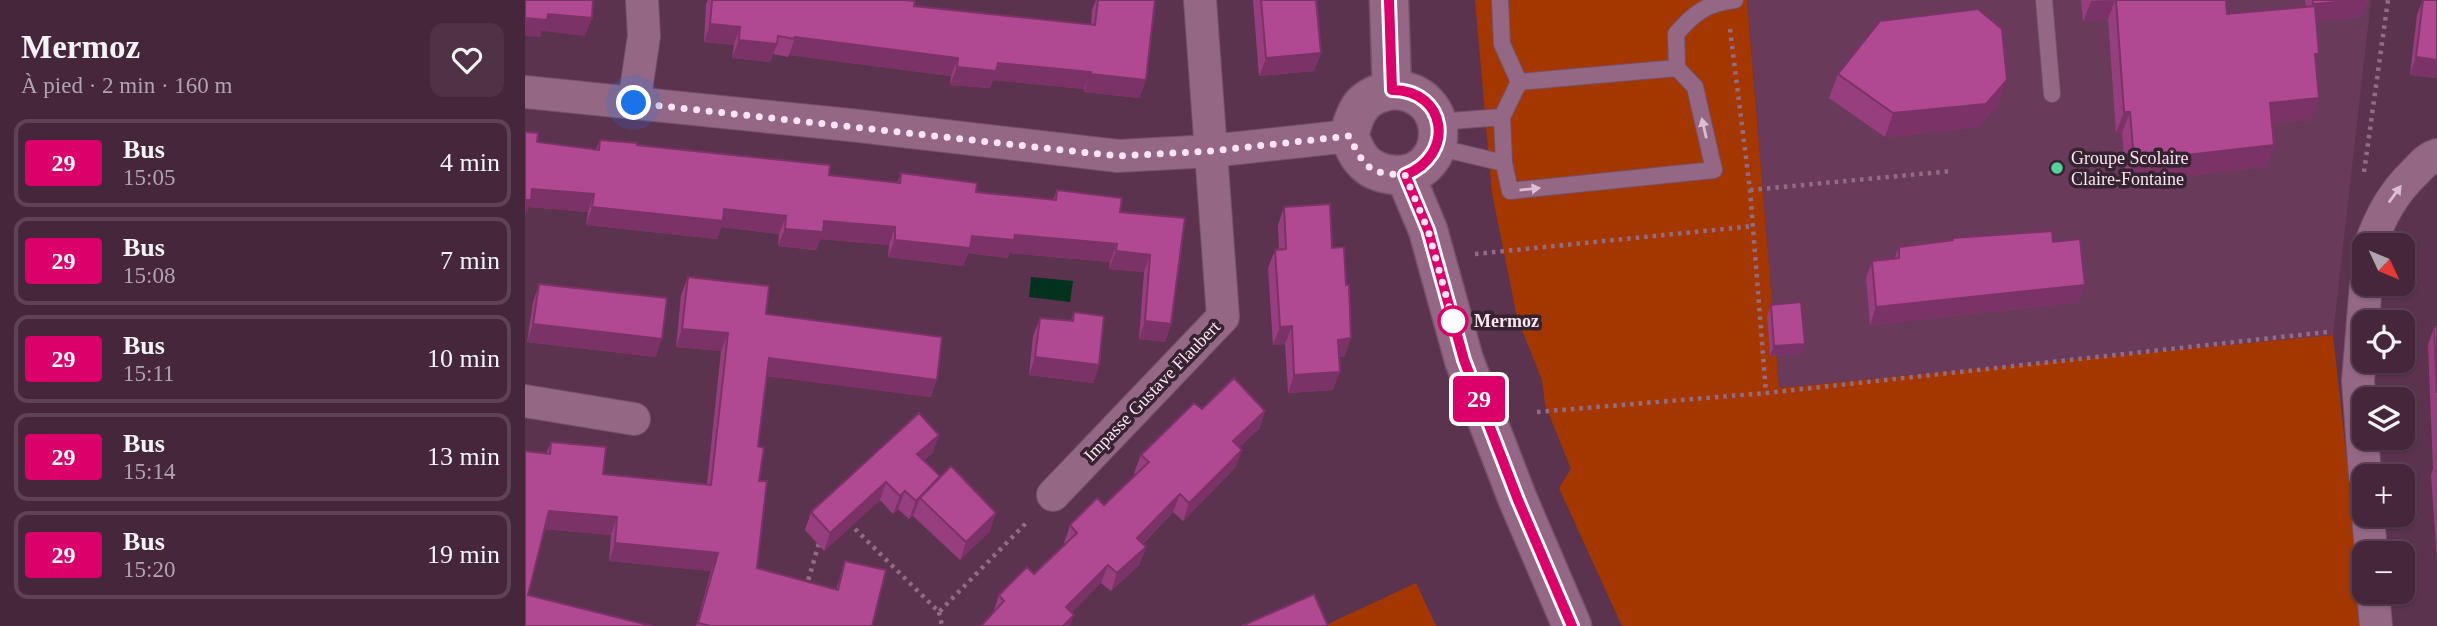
<!DOCTYPE html>
<html lang="fr">
<head>
<meta charset="utf-8">
<style>
	:root { --surface:#45263a; --page:#4f3245; --text:#f1f3f6; --muted:#b0a5af; --line:#5d4354 }
	body { margin:0; font-family:Georgia,serif; background:var(--page); color:var(--text); height:100vh; display:flex; flex-direction:column; font-size:26px; white-space:nowrap }
	* { box-sizing:border-box; margin:0 }
	p { font-size:23px; color:var(--muted) }
	.icon { flex:none; width:38px; height:38px; fill:none; stroke:currentColor; stroke-width:2; stroke-linecap:round; stroke-linejoin:round }
	.map { position:relative; flex:1; overflow:hidden }
	.panel { display:flex; flex-direction:column; background:var(--surface); width:525px }
	.panel>* { flex:none }
	.badge { padding:0 14px; border-radius:5px; font-size:24px; line-height:46px }
	.needle { width:46px; rotate:134deg }
	.buttons { position:absolute; left:1827px; top:233px; display:grid; gap:14px }
	.buttons a { display:grid; place-items:center; width:63px; height:63px; border-radius:14px; background:var(--surface); box-shadow:0 2px 5px #0004,0 0 0 2px var(--line); font-size:35px }
	.you { position:absolute; width:35px; height:35px; margin:-18px; border:5px solid #fff; border-radius:50%; background:#1a73e8; box-shadow:0 0 0 10px #1a73e833 }
	.map>.badge { position:absolute; translate:-50% -50%; box-shadow:0 0 0 4px #fff }
	.round { display:grid; place-items:center; flex:none; width:74px; height:74px; border-radius:14px; background:var(--page) }
	.summary { display:flex; align-items:center; justify-content:space-between; height:119px; padding:0 21px }
	h1 { font-size:33px; font-weight:800; line-height:52px }
	ul { padding:0; list-style:none }
	li { display:flex; align-items:center; gap:21px; height:88px; margin:0 14px 10px; padding:0 7px; border:4px solid var(--line); border-radius:14px }
	li div { flex:1 }
	li b { display:block; font-size:26px }
	li em { font-style:normal }
	li .badge { min-width:77px; font-weight:700; text-align:center }
	main { display:flex; flex:1; min-height:0 }
	.map>svg:first-child { display:block }
</style>
</head>
<body>
<main>
<section class="panel">
<div class="summary"><div><h1>Mermoz</h1><p>À pied · 2 min · 160 m</p></div><a class="round"><svg class="icon" aria-label="heart" viewBox="0 0 24 24"><path d="M12 20l-8-8c-3-5 5-10 8-4 3-6 11-1 8 4z"/></svg></a></div>
<ul>
<li><span class="badge" style="background:#dc006b;color:#fff">29</span><div><b>Bus</b><p>15:05</p></div><em>4 min</em></li>
<li><span class="badge" style="background:#dc006b;color:#fff">29</span><div><b>Bus</b><p>15:08</p></div><em>7 min</em></li>
<li><span class="badge" style="background:#dc006b;color:#fff">29</span><div><b>Bus</b><p>15:11</p></div><em>10 min</em></li>
<li><span class="badge" style="background:#dc006b;color:#fff">29</span><div><b>Bus</b><p>15:14</p></div><em>13 min</em></li>
<li><span class="badge" style="background:#dc006b;color:#fff">29</span><div><b>Bus</b><p>15:20</p></div><em>19 min</em></li>
</ul>
</section>
<div class="map">
<svg width="1912" height="626" viewBox="0 0 1912 626">
	<rect width="100%" height="100%" fill="#5c334e"/>
	<path fill="#693a5a" d="M 1222,0 L 1846,0 L 1808,335 L 1254,388 Z"/>
	<path fill="#a43700" d="M 950,0 L 1222,0 L 1254,388 L 1808,335 L 1824,480 L 1835,626 L 1097,626 L 1034,488 L 1046,469 L 1020,404 L 1017,380 L 992,317 L 967,193 Z
		M 891,583 L 911,626 L 799,626 Z"/>
	<path fill="#00321e" d="M 506,277 L 548,281 L 545,302 L 504,297 Z"/>
	<g fill="none" stroke-linecap="round" stroke-linejoin="round">
		<defs>
			<path id="lane" d="M 1519,0 L 1527,94
				M 1152,68 L 1151,34 C 1169,13 1182,3 1210,0
				M 977,117 L 979,163
				M 913,122 L 977,117 L 994,82 L 977,44 L 975,0
				M 911,147 L 979,163 L 985,191 L 1189,170 L 1170,87 L 1152,68 L 994,82"/>
			<path id="street" d="M 0,92 L 325,125 L 593,156 L 686,151 L 824,136
				M 109,103 L 119,36 L 117,0
				M 1845,245 C 1856,216 1867,194 1890,172 C 1897,165 1902,158 1912,155
				M 0,401 L 109,419
				M 1840,476 L 1833,381 L 1841,284
				M 528,495 L 698,317 L 675,0
				M 1843,514 L 1846,553
				M 1848,592 L 1851,626"/>
			<path id="secondary" d="M 864,0 L 867,90
				M 867,90 C 929,90 927,177 870,175 C 858,174 845,170 837,160 C 831,154 828,144 824,136 C 831,107 838,96 867,90 Z
				M 880,175 L 903,230 L 939,360 L 993,500 L 1047,626"/>
		</defs>
		<use href="#lane" stroke="#745269" stroke-width="18"/>
		<use href="#street" stroke="#745269" stroke-width="34"/>
		<use href="#secondary" stroke="#745269" stroke-width="41"/>
		<path stroke="#916d84" stroke-width="4.5" stroke-dasharray="3.5 5" stroke-linecap="butt" d="M 1205,29 L 1225,190 L 1241,393
			M 1839,172 L 1863,0
			M 1225,190 L 1427,171
			M 950,254 L 1229,226
			M 1012,412 L 1241,393 L 1802,332
			M 324,523 L 414,612 L 503,521
			M 281,588 L 294,543 L 297,540
			M 414,612 L 417,626"/>
		<use href="#lane" stroke="#946885" stroke-width="16"/>
		<use href="#street" stroke="#946885" stroke-width="32"/>
		<use href="#secondary" stroke="#946885" stroke-width="38"/>
	</g>
	<path fill="#973e7e" d="M 183,0 L 379,0 L 389,6 L 566,25 L 567,10 L 571,0 L 630,0 L 621,80 L 614,98 L 559,92 L 559,89 L 468,80 L 465,88 L 425,85 L 426,76 L 264,55 L 263,57 L 248,54 L 245,62 L 207,58 L 209,45 L 179,42 L 181,4 Z
		M 728,0 L 791,0 L 796,53 L 789,71 L 734,76 Z
		M 1556,0 L 1701,0 L 1702,14 L 1781,7 L 1780,0 L 1843,0 L 1836,17 L 1791,21 L 1791,62 L 1786,120 L 1747,123 L 1749,145 L 1741,167 L 1601,182 L 1597,133 L 1591,133 L 1583,19 L 1558,22 Z
		M 1898,0 L 1912,0 L 1912,78 L 1885,75 L 1892,15 Z
		M 1313,74 L 1474,103 L 1453,127 L 1360,137 L 1304,98 Z
		M 75,140 L 304,175 L 372,183 L 376,173 L 451,192 L 528,200 L 532,190 L 595,212 L 660,218 L 646,324 L 640,342 L 614,339 L 619,272 L 584,269 L 585,262 L 484,253 L 483,258 L 443,253 L 438,266 L 363,257 L 364,245 L 295,239 L 291,250 L 253,246 L 254,234 L 196,227 L 192,239 L 61,225 L 63,212 L 4,207 L 12,142 L 71,149 Z
		M 759,207 L 807,248 L 820,356 L 814,357 L 808,390 L 763,393 L 760,344 L 748,345 L 743,268 L 750,250 L 754,250 L 753,225 Z
		M 1428,238 L 1528,242 L 1554,302 L 1345,325 L 1341,278 L 1347,261 L 1369,259 L 1374,247 L 1427,240 Z
		M 163,277 L 241,314 L 406,397 L 242,376 L 233,446 L 234,481 L 232,568 L 311,590 L 320,561 L 347,626 L 171,626 L 186,571 L 84,561 L 86,535 L 20,529 L 3,595 L 0,626 L 0,451 L 21,454 L 26,442 L 78,474 L 182,484 L 196,351 L 151,347 L 156,295 Z
		M 14,284 L 131,357 L 2,342 L 8,302 Z
		M 1246,305 L 1276,354 L 1245,356 L 1242,315 Z
		M 549,312 L 574,365 L 568,383 L 504,375 L 508,336 L 515,318 L 546,321 Z
		M 1909,327 L 1912,327 L 1912,561 L 1906,475 L 1908,469 L 1903,345 Z
		M 677,409 L 740,411 L 734,429 L 714,447 L 717,450 L 710,468 L 658,521 L 648,512 L 618,544 L 621,547 L 614,565 L 586,591 L 576,583 L 468,613 L 474,595 L 509,574 L 540,544 L 539,543 L 545,525 L 579,505 L 611,474 L 609,473 L 616,455 Z
		M 408,453 L 399,460 L 465,531 L 435,560 L 388,516 L 389,514 L 384,519 L 373,509 L 368,514 L 355,500 L 299,551 L 280,530 L 286,512 Z"/>
	<path fill="#7b3266" d="M 1590,0 L 1583,19 L 1558,22 L 1566,1 Z
		M 1836,0 L 1843,0 L 1836,17 L 1782,22 L 1788,4 Z
		M 23,14 L 67,18 L 60,36 L 17,31 L 15,37 L 0,36 L 0,18 Z
		M 185,24 L 215,27 L 209,45 L 179,42 Z
		M 270,37 L 433,58 L 426,76 L 264,55 Z
		M 214,40 L 252,44 L 245,62 L 207,58 Z
		M 796,53 L 789,71 L 734,76 L 741,58 Z
		M 1891,57 L 1912,60 L 1912,78 L 1885,75 Z
		M 473,63 L 566,72 L 559,89 L 468,80 L 465,88 L 425,85 L 432,67 Z
		M 565,74 L 621,80 L 614,98 L 559,92 Z
		M 1482,80 L 1474,103 L 1453,127 L 1360,137 L 1368,113 Z
		M 1794,98 L 1786,120 L 1737,124 L 1745,103 Z
		M 1599,112 L 1605,112 L 1597,133 L 1591,133 Z
		M 1749,145 L 1741,167 L 1601,182 L 1609,161 Z
		M 7,189 L 69,194 L 63,212 L 4,207 L 0,216 L 0,200 Z
		M 67,207 L 199,209 L 261,216 L 254,234 L 196,227 L 192,239 L 61,225 Z
		M 299,221 L 370,227 L 364,245 L 295,239 L 291,250 L 253,246 L 260,229 Z
		M 490,235 L 592,244 L 585,262 L 484,253 L 483,258 L 443,253 L 438,266 L 363,257 L 370,240 L 447,236 Z
		M 591,251 L 625,255 L 619,272 L 584,269 Z
		M 1560,285 L 1554,302 L 1345,325 L 1351,307 Z
		M 620,321 L 646,324 L 640,342 L 614,339 Z
		M 8,324 L 137,339 L 131,357 L 2,342 Z
		M 767,326 L 760,344 L 748,345 L 755,327 Z
		M 157,329 L 203,333 L 196,351 L 151,347 Z
		M 826,338 L 820,356 L 807,358 L 813,340 Z
		M 1280,344 L 1276,354 L 1245,356 L 1249,346 Z
		M 510,357 L 574,365 L 568,383 L 504,375 Z
		M 244,358 L 412,380 L 406,397 L 238,376 Z
		M 815,372 L 808,390 L 763,393 L 769,375 Z
		M 740,411 L 734,429 L 702,459 L 708,441 Z
		M 414,435 L 408,453 L 386,472 L 392,454 Z
		M 717,450 L 710,468 L 658,521 L 664,503 Z
		M 415,476 L 395,498 L 389,514 L 384,519 L 391,501 Z
		M 361,482 L 355,500 L 299,551 L 305,533 Z
		M 380,491 L 373,509 L 368,514 L 375,496 Z
		M 655,494 L 648,512 L 606,556 L 612,538 Z
		M 24,511 L 92,517 L 86,535 L 18,529 Z
		M 471,513 L 465,531 L 435,560 L 441,542 Z
		M 90,543 L 193,553 L 186,571 L 84,561 Z
		M 621,547 L 614,565 L 586,591 L 592,573 Z
		M 583,565 L 576,583 L 535,625 L 541,607 Z
		M 549,615 L 545,626 L 538,626 Z"/>
	<path fill="#b04892" stroke="#7b3266" stroke-width="2" d="M 0,0 L 68,0 L 67,18 L 23,14 L 22,20 L 0,18 Z
		M 187,0 L 379,0 L 390,1 L 389,6 L 570,25 L 573,0 L 630,0 L 621,80 L 565,74 L 566,72 L 473,63 L 471,71 L 432,67 L 433,58 L 270,37 L 269,39 L 253,36 L 252,44 L 214,40 L 215,27 L 185,24 Z
		M 736,0 L 791,0 L 796,53 L 741,58 Z
		M 1591,0 L 1701,0 L 1702,14 L 1790,6 L 1794,54 L 1790,54 L 1794,98 L 1745,103 L 1749,145 L 1609,161 L 1605,112 L 1599,112 Z
		M 1788,0 L 1836,0 L 1788,4 Z
		M 1898,0 L 1912,0 L 1912,60 L 1891,57 Z
		M 1453,9 L 1477,29 L 1482,80 L 1461,104 L 1368,113 L 1313,74 L 1355,21 Z
		M 0,132 L 13,133 L 12,142 L 74,150 L 75,140 L 112,143 L 112,145 L 305,165 L 304,175 L 375,183 L 376,173 L 452,183 L 451,192 L 531,200 L 532,190 L 597,198 L 595,212 L 660,218 L 646,324 L 620,321 L 625,255 L 591,251 L 592,244 L 490,235 L 489,240 L 447,236 L 445,248 L 370,240 L 370,227 L 299,221 L 298,232 L 260,229 L 261,216 L 199,209 L 198,221 L 67,207 L 69,194 L 7,189 L 6,200 L 0,200 Z
		M 805,204 L 807,248 L 819,247 L 821,285 L 824,285 L 826,338 L 813,340 L 815,372 L 769,375 L 767,326 L 755,327 L 750,250 L 761,249 L 759,207 Z
		M 1527,231 L 1528,242 L 1555,239 L 1560,285 L 1351,307 L 1347,261 L 1374,258 L 1374,247 L 1428,240 L 1428,238 Z
		M 163,277 L 244,286 L 241,314 L 417,337 L 412,380 L 244,358 L 233,446 L 239,448 L 234,481 L 242,481 L 232,568 L 313,590 L 320,561 L 361,570 L 347,626 L 186,626 L 173,623 L 193,553 L 90,543 L 92,517 L 24,511 L 3,595 L 127,626 L 0,626 L 0,451 L 25,454 L 26,442 L 81,447 L 78,474 L 186,485 L 203,333 L 157,329 Z
		M 14,284 L 142,298 L 137,339 L 8,324 Z
		M 1276,302 L 1280,344 L 1249,346 L 1246,305 Z
		M 549,312 L 579,316 L 574,365 L 510,357 L 515,318 L 548,321 Z
		M 1909,327 L 1912,327 L 1912,393 Z
		M 709,378 L 740,411 L 708,441 L 717,450 L 664,503 L 655,494 L 612,538 L 621,547 L 592,573 L 583,565 L 541,607 L 549,615 L 538,626 L 456,626 L 479,601 L 474,595 L 502,567 L 509,574 L 552,533 L 545,525 L 572,498 L 579,505 L 624,462 L 616,455 L 669,403 L 677,409 Z
		M 394,413 L 414,435 L 392,454 L 415,476 L 391,501 L 380,491 L 375,496 L 361,482 L 305,533 L 286,512 Z
		M 426,466 L 471,513 L 441,542 L 395,498 Z
		M 789,594 L 803,626 L 717,626 Z"/>
	<defs><path id="oneway-solid" d="M-6-.8H1V-3.2L6.5 0L1 3.2V.8H-6Z" transform="scale(1.75)"/></defs>
	<g fill="#debed2">
		<use href="#oneway-solid" transform="translate(1179 128) rotate(-103)"/>
		<use href="#oneway-solid" transform="translate(1005 189) rotate(-6)"/>
		<use href="#oneway-solid" transform="translate(1870 194) rotate(-54)"/>
	</g>
	<g fill="none" stroke-linecap="round" stroke-linejoin="round">
		<defs>
			<path id="line" d="M 864,0 L 867,90 C 922,90 931,155 880,175 L 903,230 L 939,360 L 993,500 L 1047,626"/>
		</defs>
		<use href="#line" stroke="#fff" stroke-width="16"/>
		<use href="#line" stroke="#dc006b" stroke-width="10"/>
		<path stroke="#fde3f3" stroke-width="7" stroke-dasharray="0 12.6" d="M 109,103 L 593,156 L 686,151 L 824,136 C 840,168 844,174 880,175 L 903,230 L 928,321"/>
	</g>
	<circle fill="#51d398" stroke="#35232f" stroke-width="2.5" cx="1532" cy="168" r="7"/>
	<circle fill="#fff" stroke="#dc006b" stroke-width="3.5" cx="928" cy="321" r="14"/>
	<g text-anchor="middle" stroke-width="7" stroke-linejoin="round" paint-order="stroke">
		<g font-size="18" fill="#fde3f3" stroke="#35232f" text-anchor="start">
			<text x="1546" y="164">Groupe Scolaire<tspan x="1546" dy="21">Claire-Fontaine</tspan></text>
		</g>
		<g font-size="18" font-weight="bold" fill="#fde3f3" stroke="#35232f" text-anchor="start">
			<text x="949" y="327">Mermoz</text>
		</g>
		<g font-size="18" fill="#fde3f3" stroke="#35232f">
			<text transform="translate(627 391) rotate(-46)" y="6">Impasse Gustave Flaubert</text>
		</g>
	</g>
</svg>
<div class="buttons">
<a><svg class="needle" viewBox="-14 -14 28 28"><path d="M0-13l5 13h-10z" fill="#e53935"/><path d="M0 13l5-13h-10z" fill="#b0a5af"/></svg></a>
<a><svg class="icon" aria-label="locate" viewBox="0 0 24 24"><circle cx="12" cy="12" r="6"/><path d="M12 2v4M12 18v4M2 12h4M18 12h4"/></svg></a>
<a><svg class="icon" aria-label="layers" viewBox="0 0 24 24"><path d="M12 4l9 5-9 5-9-5zM3 14l9 5 9-5"/></svg></a>
<a>+</a>
<a>−</a>
</div>
<div class="you" style="left:109px;top:103px"></div>
<b class="badge" style="left:954px;top:399px;background:#dc006b;color:#fff">29</b>
</div>
</main>
</body>
</html>
